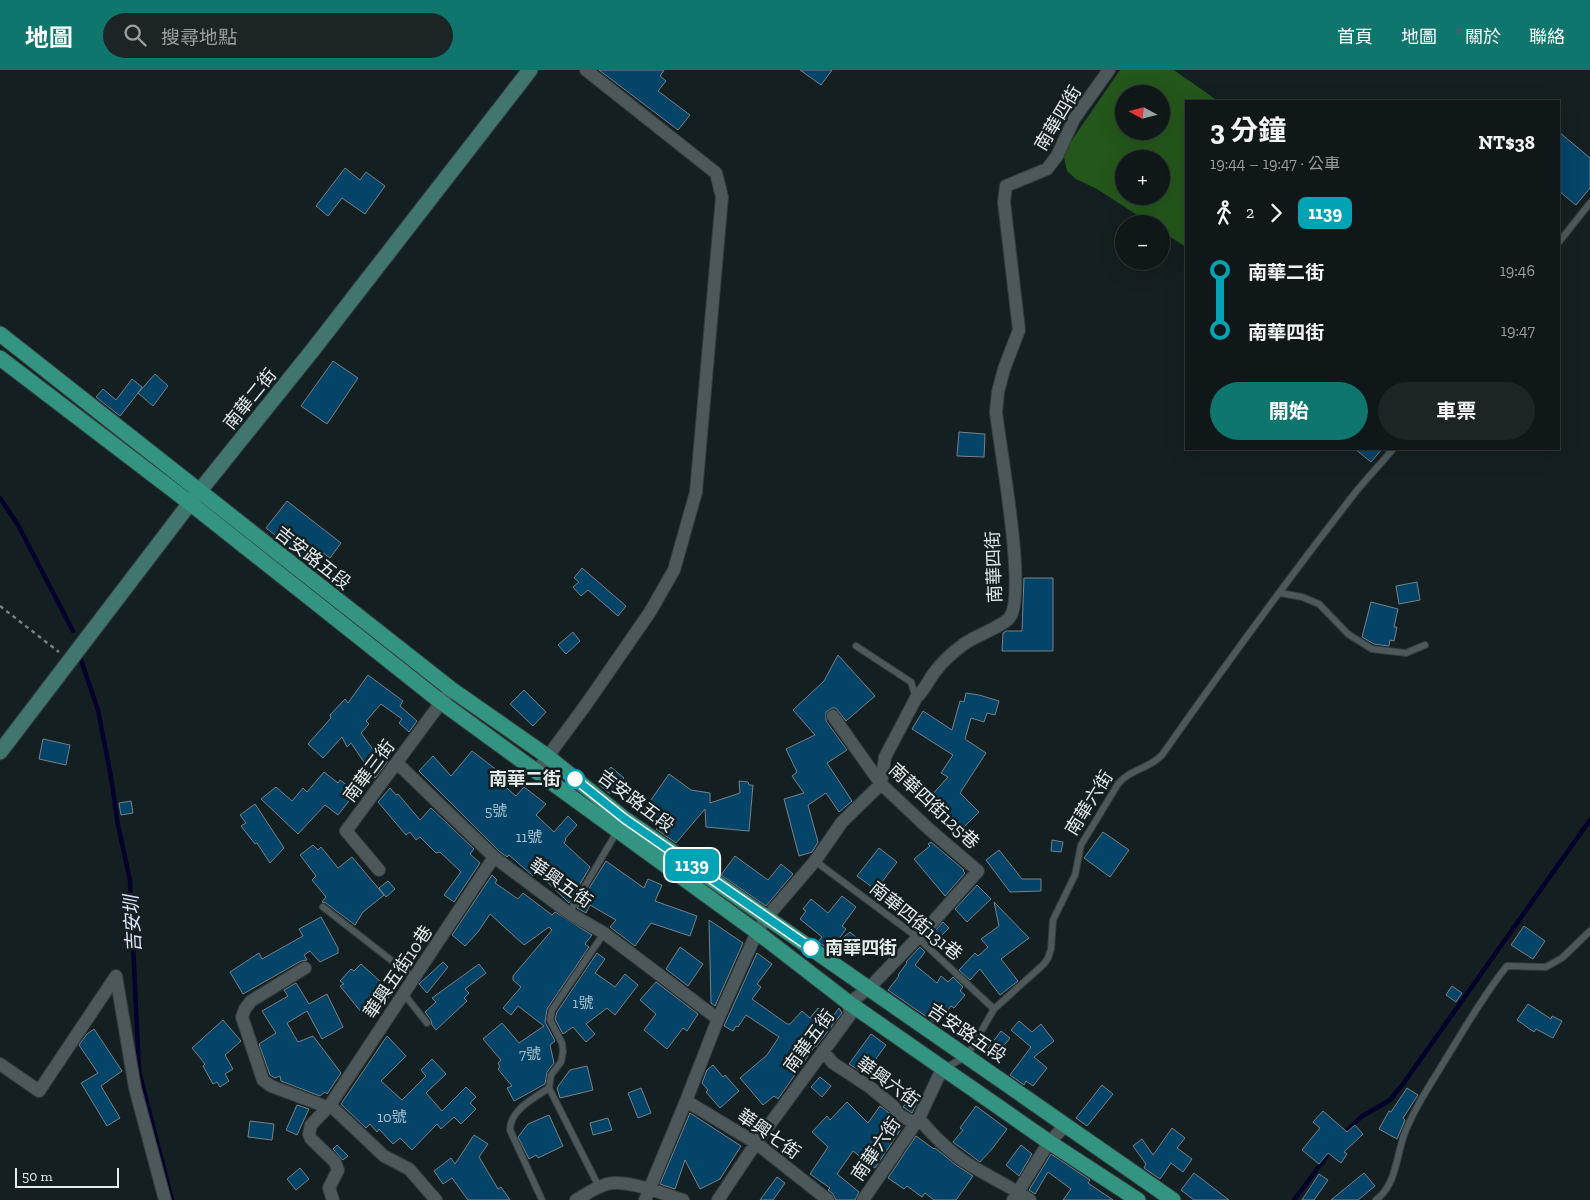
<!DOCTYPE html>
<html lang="zh-TW">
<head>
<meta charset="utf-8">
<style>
	:root { --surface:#0f1719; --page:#1d2426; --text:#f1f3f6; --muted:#9b9fa2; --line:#2f3638; --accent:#0f766e }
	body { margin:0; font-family:"Zilla Slab","Noto Sans TC",serif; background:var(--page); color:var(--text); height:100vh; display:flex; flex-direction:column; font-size:19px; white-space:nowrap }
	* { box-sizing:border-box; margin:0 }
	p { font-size:16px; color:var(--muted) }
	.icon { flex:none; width:28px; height:28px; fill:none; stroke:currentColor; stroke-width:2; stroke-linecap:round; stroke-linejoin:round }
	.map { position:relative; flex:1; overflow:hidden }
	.drawer { position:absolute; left:1185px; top:30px; width:375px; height:350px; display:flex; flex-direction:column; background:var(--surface); border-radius:0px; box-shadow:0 5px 20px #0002,0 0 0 1px var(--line) }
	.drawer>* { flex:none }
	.badge { padding:0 10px; border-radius:8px; font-size:18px; line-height:32px }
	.needle { width:32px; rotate:277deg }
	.tools { position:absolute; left:1115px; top:15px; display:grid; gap:10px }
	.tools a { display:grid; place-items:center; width:55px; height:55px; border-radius:50%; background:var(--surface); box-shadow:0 5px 20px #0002,0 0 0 1px var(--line); font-size:25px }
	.scale { position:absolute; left:15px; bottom:12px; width:104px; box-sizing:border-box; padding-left:5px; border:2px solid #e4ebed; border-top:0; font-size:14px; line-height:18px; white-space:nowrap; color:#e4ebed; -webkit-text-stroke:4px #141f21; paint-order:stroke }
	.map>.badge { position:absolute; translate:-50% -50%; box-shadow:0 0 0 2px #fff }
	.legs { display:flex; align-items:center; gap:8px; height:55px; padding:0 25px; font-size:16px }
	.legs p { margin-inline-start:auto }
	.overview { display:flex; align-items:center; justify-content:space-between; height:85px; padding:0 25px }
	h1 { font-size:28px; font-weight:700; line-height:38px }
	.button { display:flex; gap:10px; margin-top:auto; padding:10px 25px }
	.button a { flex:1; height:58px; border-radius:30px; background:var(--accent); color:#fff; font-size:20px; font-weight:700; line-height:58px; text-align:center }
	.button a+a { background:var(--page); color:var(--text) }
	ul { padding:0 25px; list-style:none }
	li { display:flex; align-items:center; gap:18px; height:60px; font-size:19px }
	li i { display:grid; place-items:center; width:8px; height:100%; margin:0 6px; background:currentColor }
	li i::after { content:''; width:12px; height:12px; margin:-6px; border:4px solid; border-radius:50%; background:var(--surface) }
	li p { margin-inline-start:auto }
	li:first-child i { background:linear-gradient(#0000 50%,currentColor 0) }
	li:last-child i { background:linear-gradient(currentColor 50%,#0000 0) }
	header { display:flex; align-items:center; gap:30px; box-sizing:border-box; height:70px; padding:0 25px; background:var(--accent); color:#fff }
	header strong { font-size:24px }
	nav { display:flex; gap:28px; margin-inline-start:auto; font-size:18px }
	.search { width:350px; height:45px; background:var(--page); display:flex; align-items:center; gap:12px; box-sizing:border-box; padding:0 18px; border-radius:28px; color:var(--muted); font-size:19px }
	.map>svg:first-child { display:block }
</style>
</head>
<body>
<header>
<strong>地圖</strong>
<div class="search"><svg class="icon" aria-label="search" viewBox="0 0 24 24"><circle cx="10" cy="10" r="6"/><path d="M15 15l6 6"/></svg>搜尋地點</div>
<nav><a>首頁</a><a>地圖</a><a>關於</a><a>聯絡</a></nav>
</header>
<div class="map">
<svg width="1590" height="1130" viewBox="0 0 1590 1130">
	<rect width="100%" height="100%" fill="#141f21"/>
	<path fill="#24571b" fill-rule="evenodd" d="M 1120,0 L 1174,0 L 1218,31 L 1186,31 L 1186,177 L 1161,161 L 1161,154 L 1151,154 L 1097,119 L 1076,109 L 1067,101 L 1063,83 ZM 1124,24 L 1161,24 L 1161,61 L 1124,61 ZM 1124,89 L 1161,89 L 1161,126 L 1124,126 Z"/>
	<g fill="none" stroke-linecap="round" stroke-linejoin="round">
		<path stroke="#04012b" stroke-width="4.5" d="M 0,428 L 18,455 L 73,561
			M 79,584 L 98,640 L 111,707 L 118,755 L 130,810 L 139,1001 L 172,1130
			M 1343,1065 L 1361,1047 L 1390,1030 L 1403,1014 L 1590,750
			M 1294,1130 L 1332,1079"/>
	</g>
	<path fill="#034468" stroke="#788188" d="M 599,0 L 664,0 L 660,6 L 666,11 L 658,21 L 690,45 L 678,60 Z
		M 800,0 L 832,0 L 821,15 Z
		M 1559,62 L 1590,88 L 1590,118 L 1576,135 L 1559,121 Z
		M 345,98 L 360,110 L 366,102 L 385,116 L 365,144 L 342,128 L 328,146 L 316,136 Z
		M 333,291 L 358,308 L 327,354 L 301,336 Z
		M 155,304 L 168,316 L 153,336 L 138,323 L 120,346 L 96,327 L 103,319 L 116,330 L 132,309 L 142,317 L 138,323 Z
		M 959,362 L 985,364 L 984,387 L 957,386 Z
		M 1355,379 L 1382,379 L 1371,392 Z
		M 287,431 L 341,473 L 330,488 L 316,478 L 307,490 L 266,458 Z
		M 582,498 L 626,536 L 618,546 L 588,520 L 581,526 L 573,517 L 579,512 L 574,508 Z
		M 1024,508 L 1053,508 L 1053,581 L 1002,581 L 1003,563 L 1006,561 L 1022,561 Z
		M 1417,512 L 1420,530 L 1399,534 L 1396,516 Z
		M 1371,532 L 1398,539 L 1394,557 L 1397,557 L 1394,571 L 1390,570 L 1389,576 L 1374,574 L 1362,567 Z
		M 573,562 L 580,571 L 566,584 L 558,575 Z
		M 838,585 L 875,626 L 846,651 L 836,638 L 832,638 L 826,642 L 826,651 L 847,680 L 827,693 L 852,731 L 839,742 L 826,723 L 808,735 L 818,772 L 812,782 L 799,786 L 784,729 L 804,723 L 792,706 L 797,702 L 786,679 L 815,665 L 793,640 L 824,611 Z
		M 368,605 L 403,631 L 400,636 L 417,651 L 409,662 L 399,653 L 402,649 L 381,634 L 366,651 L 369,654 L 361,663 L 380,689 L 384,686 L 388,691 L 375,708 L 351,673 L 347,677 L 342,667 L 323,688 L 308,674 L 331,648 L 330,645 L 345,629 L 348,633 Z
		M 524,620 L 546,642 L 533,656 L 510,634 Z
		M 966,623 L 979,625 L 999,631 L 995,645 L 987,643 L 984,652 L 971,648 L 965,669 L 986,683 L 960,723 L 979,742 L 964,757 L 930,727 L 948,707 L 941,703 L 953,685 L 912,659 L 923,641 L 952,660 L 960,631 L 964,632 Z
		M 43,669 L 70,675 L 66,695 L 39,689 Z
		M 472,681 L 498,701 L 494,707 L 516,726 L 524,717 L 546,734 L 536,745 L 554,762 L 568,746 L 577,755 L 565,769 L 566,770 L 564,773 L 590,797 L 569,833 L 537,802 L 533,806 L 509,785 L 507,787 L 499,781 L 419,701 L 433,686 L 451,706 Z
		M 611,697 L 624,708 L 610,724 L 597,713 Z
		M 324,702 L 338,713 L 340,710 L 356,722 L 338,745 L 325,735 L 298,764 L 261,729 L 276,717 L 292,731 L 303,718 L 307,722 Z
		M 669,704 L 691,720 L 710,723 L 710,733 L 740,723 L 739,711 L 748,712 L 749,715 L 753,715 L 749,761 L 706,757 L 705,739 L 676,773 L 656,759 L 662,753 L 644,740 Z
		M 390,718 L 396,725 L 398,724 L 420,750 L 431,738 L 474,779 L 470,784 L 480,793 L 454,832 L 444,825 L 461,802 L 440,782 L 436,783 L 420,767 L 416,770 L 410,762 L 406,765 L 378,732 Z
		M 131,731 L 133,743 L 121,745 L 119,733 Z
		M 255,734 L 284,778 L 270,793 L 257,773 L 255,774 L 241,756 L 246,753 L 240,745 Z
		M 1103,762 L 1129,780 L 1110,807 L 1084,788 Z
		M 1052,770 L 1063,772 L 1061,782 L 1051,781 Z
		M 931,772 L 964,800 L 963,801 L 965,803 L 945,826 L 914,789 L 930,776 L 928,774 Z
		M 313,775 L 318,780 L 321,777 L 338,798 L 352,787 L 384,825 L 363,842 L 355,855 L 326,833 L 322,832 L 326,827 L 312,810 L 316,806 L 300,785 Z
		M 879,778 L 897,792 L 876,820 L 857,806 Z
		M 999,780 L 1022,809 L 1041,809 L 1041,821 L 1010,822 L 986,790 Z
		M 735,786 L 768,810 L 781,794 L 793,804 L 766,836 L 721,805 Z
		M 606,791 L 644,818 L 648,809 L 662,815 L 655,831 L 697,846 L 690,866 L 651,853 L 635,876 L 610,857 L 616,850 L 590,835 L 586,843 L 577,838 Z
		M 492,805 L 497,810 L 495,813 L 518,829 L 523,823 L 552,845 L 555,842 L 592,865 L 585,874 L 589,877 L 547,939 L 545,952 L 555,971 L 550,975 L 554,993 L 547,1002 L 545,1014 L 514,1031 L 507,1018 L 512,1016 L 498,999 L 500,997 L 498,993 L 501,990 L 483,969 L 502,953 L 519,973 L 544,956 L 518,936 L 511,945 L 503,938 L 521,917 L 513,910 L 513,906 L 552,860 L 549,857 L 524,875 L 490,844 L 478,862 L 465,876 L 452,865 Z
		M 388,811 L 395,819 L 386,827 L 379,818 Z
		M 977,815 L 991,829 L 967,852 L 955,839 Z
		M 842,826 L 856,837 L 842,856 L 846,859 L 838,870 L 845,876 L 838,885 L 818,872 L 822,867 L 800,849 L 806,841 L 803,839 L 811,829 L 828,843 Z
		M 994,832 L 1029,868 L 1001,889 L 1018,911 L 1000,925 L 980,899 L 970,910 L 959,900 L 975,883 L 978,886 L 988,877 L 981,869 L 999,856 Z
		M 321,847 L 338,878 L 338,883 L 320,892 L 310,881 L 304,885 L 307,890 L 301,891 L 243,924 L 230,902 L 259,883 L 262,889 L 303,866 L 299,859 Z
		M 709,850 L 743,873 L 715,936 L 711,933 Z
		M 943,852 L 949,858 L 932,875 L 927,870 Z
		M 1524,856 L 1545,871 L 1533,889 L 1511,875 Z
		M 850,862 L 858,869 L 851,878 L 840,870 Z
		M 680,877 L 703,894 L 688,916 L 666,899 Z
		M 920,877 L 925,882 L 915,895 L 937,913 L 941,906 L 948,912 L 953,907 L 963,917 L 960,921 L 965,925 L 954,938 L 951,936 L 937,954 L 888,920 L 899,906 L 898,905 L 907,893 L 906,892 Z
		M 597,883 L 605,889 L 595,903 L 615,917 L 625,904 L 638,915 L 615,945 L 607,938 L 586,954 L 595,964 L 586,972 L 573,957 L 563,964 L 555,949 L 557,942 Z
		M 757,883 L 772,894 L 757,914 L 761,917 L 752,929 L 787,954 L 790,954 L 802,941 L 810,948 L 818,938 L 831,949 L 839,938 L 842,943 L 818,974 L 816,977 L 815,976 L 778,1029 L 774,1026 L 763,1035 L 740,1008 L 767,985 L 779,967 L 746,945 L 738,957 L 736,956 L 733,961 L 724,956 Z
		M 443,892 L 448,897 L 427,923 L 419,914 Z
		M 361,894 L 393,923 L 385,931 L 382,928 L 362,943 L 340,916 L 344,914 L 340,911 L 351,899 L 354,901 Z
		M 479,894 L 486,903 L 465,919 L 469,923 L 464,928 L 467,931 L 436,960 L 432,955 L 431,950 L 425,942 L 436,932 L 432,928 Z
		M 656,912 L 698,944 L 687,961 L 683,958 L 667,979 L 644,960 L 656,944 L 640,930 Z
		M 296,913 L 309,934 L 327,924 L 343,957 L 322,969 L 307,941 L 287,953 L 298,972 L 313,966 L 341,1003 L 327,1024 L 325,1022 L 320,1026 L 281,1011 L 280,1006 L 275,1008 L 270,1005 L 259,974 L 276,963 L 262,941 L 288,926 L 284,920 Z
		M 1452,916 L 1462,923 L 1456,932 L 1446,925 Z
		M 1528,934 L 1551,949 L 1552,946 L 1562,951 L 1553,968 L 1536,959 L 1534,962 L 1517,950 Z
		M 223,950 L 241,971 L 225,985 L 233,999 L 225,1004 L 229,1011 L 220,1017 L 217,1012 L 213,1014 L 203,996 L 205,994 L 192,978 Z
		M 1019,951 L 1032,962 L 1041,954 L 1054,971 L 1034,987 L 1047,998 L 1033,1016 L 1026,1011 L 1024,1015 L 1010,1005 L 1031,977 L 1011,960 Z
		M 94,959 L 122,1001 L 101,1016 L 120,1048 L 107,1056 L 81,1013 L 98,1003 L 79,975 L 87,964 Z
		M 1001,961 L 1010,968 L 997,984 L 992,988 L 985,982 Z
		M 871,964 L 886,975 L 865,1004 L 849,994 Z
		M 387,966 L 406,986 L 381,1011 L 402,1030 L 426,1006 L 421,1000 L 432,989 L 446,1004 L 426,1023 L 442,1041 L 466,1017 L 476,1027 L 470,1033 L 476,1039 L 461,1054 L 454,1047 L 441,1059 L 437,1054 L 412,1080 L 400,1068 L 393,1074 L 379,1059 L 377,1062 L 370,1054 L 366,1058 L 341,1034 Z
		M 713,995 L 723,1007 L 725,1005 L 739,1021 L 720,1038 L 706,1022 L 708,1020 L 702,1013 L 707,1000 Z
		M 587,996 L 593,1020 L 560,1028 L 557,1018 L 570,1000 Z
		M 820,1007 L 831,1016 L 822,1027 L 811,1017 Z
		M 1102,1015 L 1113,1024 L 1087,1056 L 1076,1048 Z
		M 641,1018 L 651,1043 L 638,1048 L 628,1023 Z
		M 1407,1018 L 1418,1025 L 1403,1048 L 1405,1050 L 1397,1069 L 1379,1059 L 1389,1041 L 1391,1042 Z
		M 914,1022 L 920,1026 L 912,1043 L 903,1037 Z
		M 847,1032 L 868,1053 L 880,1036 L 888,1042 L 895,1052 L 903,1056 L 875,1098 L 853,1081 L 837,1104 L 859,1122 L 855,1130 L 836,1130 L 833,1124 L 828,1120 L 830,1118 L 810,1104 L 828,1077 L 812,1062 L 827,1046 L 830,1050 Z
		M 297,1035 L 309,1039 L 297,1065 L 286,1060 Z
		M 976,1036 L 1007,1059 L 992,1079 L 980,1092 L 953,1072 L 963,1060 L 960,1058 Z
		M 1323,1041 L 1347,1062 L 1355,1055 L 1363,1064 L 1344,1082 L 1347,1084 L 1341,1093 L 1328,1083 L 1319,1094 L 1302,1080 L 1320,1058 L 1313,1052 Z
		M 690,1043 L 741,1076 L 720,1109 L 700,1119 L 685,1090 L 675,1119 L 660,1114 Z
		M 549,1045 L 563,1076 L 538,1088 L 536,1085 L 529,1089 L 518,1067 L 528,1054 Z
		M 608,1048 L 612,1060 L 593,1065 L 590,1053 Z
		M 250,1051 L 274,1054 L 272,1070 L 248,1067 Z
		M 1172,1058 L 1185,1068 L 1177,1078 L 1192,1089 L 1183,1102 L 1171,1093 L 1160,1109 L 1144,1098 L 1146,1094 L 1133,1076 L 1142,1069 L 1153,1085 Z
		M 474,1065 L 488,1074 L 479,1087 L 498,1119 L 501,1117 L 510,1130 L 468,1130 L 452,1108 L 443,1114 L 434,1101 L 451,1088 L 455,1094 Z
		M 916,1066 L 934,1079 L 935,1078 L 956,1095 L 973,1106 L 956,1130 L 934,1130 L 925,1123 L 922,1127 L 907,1116 L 904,1119 L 888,1108 Z
		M 337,1075 L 348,1086 L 343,1090 L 333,1079 Z
		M 1021,1075 L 1032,1084 L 1019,1106 L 1006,1095 Z
		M 1051,1084 L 1090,1110 L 1088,1113 L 1113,1130 L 1063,1130 L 1071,1119 L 1048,1102 L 1035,1124 L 1029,1120 Z
		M 300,1098 L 309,1109 L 296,1120 L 287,1109 Z
		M 1194,1103 L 1229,1130 L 1194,1130 L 1181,1120 Z
		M 1364,1103 L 1375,1116 L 1358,1130 L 1331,1130 Z
		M 1319,1104 L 1328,1110 L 1314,1130 L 1302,1130 Z
		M 777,1107 L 785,1113 L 773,1130 L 760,1130 Z"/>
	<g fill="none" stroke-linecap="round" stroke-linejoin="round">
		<defs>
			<path id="lane" d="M 1559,172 L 1590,133
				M 1280,523 L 1302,527 L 1319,534 L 1348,564 L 1372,579 L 1406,583 L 1425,575
				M 856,576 L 911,612 L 916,628
				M 815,791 L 917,867 L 994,939
				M 323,837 L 414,908
				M 569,843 L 618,760
				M 404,924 L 427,953
				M 943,999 L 967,986 L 994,939 L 1044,894 L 1048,888 L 1051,879 L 1053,850 L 1075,805 L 1081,775 L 1118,714 C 1130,699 1149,699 1162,685 C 1223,598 1286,512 1351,428 C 1364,411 1379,396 1393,379
				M 549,1018 L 599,1117
				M 542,1130 L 510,1060 C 510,1040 534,1028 549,1018 L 551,1005 L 561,992 L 563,982 L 562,973 L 550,950 L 552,940 L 604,863
				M 1376,1130 C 1396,1115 1396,1088 1404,1065 C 1415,1036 1434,1009 1450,982 C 1468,953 1485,923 1507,896 L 1546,897 L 1562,888 L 1590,861"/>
			<path id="street" d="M 397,693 L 494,787 L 569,843 L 604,863 L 718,949
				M 537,701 L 585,636 L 650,542 L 674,500 L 696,422 L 722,127 L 716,103 L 586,0
				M 379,800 L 346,761 L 451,619
				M 305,898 L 251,931 L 245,939 L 242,947 L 263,1010 L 271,1016 L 327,1037
				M 823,981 L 833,993 L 871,1018 L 894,1037 L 899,1045 L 913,1052 L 919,1048 C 930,1063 951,1083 967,1093 C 987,1106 1010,1116 1030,1130
				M 0,994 L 39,1021 L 116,906 L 135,1018 L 165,1130
				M 686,1031 L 756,1073 L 828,1130
				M 330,1035 L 384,1086 L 409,1099 L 436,1130
				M 333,1130 L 329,1118 L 338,1100 L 335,1092 L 311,1069 L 309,1064 L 311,1055 L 330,1035 L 494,787
				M 576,1130 C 585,1125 596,1117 607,1114 C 627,1109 664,1124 683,1130
				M 645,1130 L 686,1031 L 718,949 L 757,862 L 767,847 L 815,791 L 842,752 L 881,714 L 885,687 L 916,628 C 925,620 927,612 934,603 C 942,592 953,582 964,574 C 975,566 1004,556 1010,547 C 1027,522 1000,379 996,342 L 998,322 L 1004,299 L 1019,260 L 1004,132 L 1006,116 L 1047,99 L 1057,86 L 1074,49 L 1109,0
				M 718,1130 L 756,1073 L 850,945 L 849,933 L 868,919 L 931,854 L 978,801 L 930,760 L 881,714 L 833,646
				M 863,1130 L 919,1048 L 942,999
				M 1013,1130 L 1049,1072 L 1066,1055"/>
			<path id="secondary" d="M 0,682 L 190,433 L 312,281 L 530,0"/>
			<path id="primary" d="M 0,264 L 451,619 L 547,686 L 625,749 L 1173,1130
				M 0,288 L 190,433 L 441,632 L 757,862 L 849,933 L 1049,1072 L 1138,1130"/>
		</defs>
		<use href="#lane" stroke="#343b3c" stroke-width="8"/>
		<use href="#street" stroke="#343b3c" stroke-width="14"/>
		<use href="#secondary" stroke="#343b3c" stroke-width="17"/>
		<use href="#primary" stroke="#343b3c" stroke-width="17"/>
		<path stroke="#767f81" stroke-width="2.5" stroke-dasharray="4 4" stroke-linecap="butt" d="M 0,536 L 59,582"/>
		<use href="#lane" stroke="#4c585a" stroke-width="6"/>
		<use href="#street" stroke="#4c585a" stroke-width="12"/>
		<use href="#secondary" stroke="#40766e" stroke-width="15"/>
		<use href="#primary" stroke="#339482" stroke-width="15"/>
	</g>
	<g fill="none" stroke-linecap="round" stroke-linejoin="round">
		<defs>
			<path id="line-1" d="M 575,709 L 625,749 L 811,878"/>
		</defs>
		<use href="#line-1" stroke="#fff" stroke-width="11"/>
		<use href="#line-1" stroke="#00a3b4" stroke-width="8"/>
	</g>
	<g fill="#fff" stroke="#00a3b4" stroke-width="2.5">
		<circle cx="575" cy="709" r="9"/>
		<circle cx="811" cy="878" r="9"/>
	</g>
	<g text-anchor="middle" stroke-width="5" stroke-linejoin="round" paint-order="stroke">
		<g font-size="15" fill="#acc1cc">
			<text x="496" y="746">5號</text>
			<text x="529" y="772">11號</text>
			<text x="583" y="938">1號</text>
			<text x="530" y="989">7號</text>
			<text x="392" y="1052">10號</text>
		</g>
		<g font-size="18" fill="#e4ebed" stroke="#141f21">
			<text transform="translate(1058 48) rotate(-59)" y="6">南華四街</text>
			<text transform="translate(250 329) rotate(-51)" y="6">南華二街</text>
			<text transform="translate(313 488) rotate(38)" y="6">吉安路五段</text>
			<text transform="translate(994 497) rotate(-92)" y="6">南華四街</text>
			<text transform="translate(369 701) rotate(-53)" y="6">南華三街</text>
			<text transform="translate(636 731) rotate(37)" y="6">吉安路五段</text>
			<text transform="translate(1089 733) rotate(-58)" y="6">南華六街</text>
			<text transform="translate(934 736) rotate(43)" y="6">南華四街125巷</text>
			<text transform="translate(561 813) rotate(35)" y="6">華興五街</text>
			<text transform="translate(916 851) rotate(39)" y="6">南華四街131巷</text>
			<text transform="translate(398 902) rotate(-56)" y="6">華興五街10巷</text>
			<text transform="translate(967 963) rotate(34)" y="6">吉安路五段</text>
			<text transform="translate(809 971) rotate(-54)" y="6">南華五街</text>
			<text transform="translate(888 1012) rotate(36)" y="6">華興六街</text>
			<text transform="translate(769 1064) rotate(35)" y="6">華興七街</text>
			<text transform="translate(876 1079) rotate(-56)" y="6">南華六街</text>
		</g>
		<g font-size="18" font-weight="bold" fill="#e4ebed" stroke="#141f21" text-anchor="end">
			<text x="561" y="715">南華二街</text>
			<text x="825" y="884" text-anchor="start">南華四街</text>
		</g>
		<g font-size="19" font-style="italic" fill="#dce1f4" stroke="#141f21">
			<text transform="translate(132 854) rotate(-93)" y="7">吉安圳</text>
		</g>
	</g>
</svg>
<div class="tools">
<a><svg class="needle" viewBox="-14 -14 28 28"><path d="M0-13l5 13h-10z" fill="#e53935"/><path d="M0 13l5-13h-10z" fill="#9b9fa2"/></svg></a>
<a>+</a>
<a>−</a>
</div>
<div class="scale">50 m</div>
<b class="badge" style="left:692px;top:795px;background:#00a3b4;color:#fff">1139</b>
<section class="drawer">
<div class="overview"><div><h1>3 分鐘</h1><p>19:44 – 19:47 · 公車</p></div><b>NT$38</b></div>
<div class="legs"><svg class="icon" aria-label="walk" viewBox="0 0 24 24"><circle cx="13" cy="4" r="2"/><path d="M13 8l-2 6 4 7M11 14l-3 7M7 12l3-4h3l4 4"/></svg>2<svg class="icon" aria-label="forward" viewBox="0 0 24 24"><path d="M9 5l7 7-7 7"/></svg><b class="badge" style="background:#00a3b4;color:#fff">1139</b></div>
<ul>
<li><i style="color:#00a3b4"></i><b>南華二街</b><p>19:46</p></li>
<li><i style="color:#00a3b4"></i><b>南華四街</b><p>19:47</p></li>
</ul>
<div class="button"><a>開始</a><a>車票</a></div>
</section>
</div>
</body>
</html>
